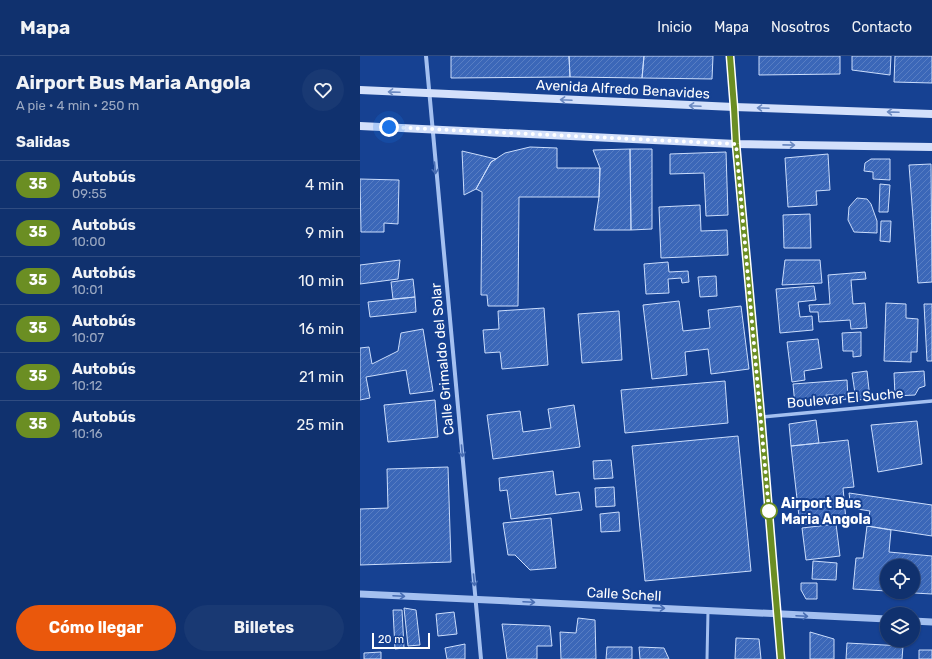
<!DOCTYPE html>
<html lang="es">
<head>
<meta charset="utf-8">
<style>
	:root { --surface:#10316e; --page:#193973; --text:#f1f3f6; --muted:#9ca9c2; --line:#304c81; --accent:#ea580c }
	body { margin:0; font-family:Rubik,sans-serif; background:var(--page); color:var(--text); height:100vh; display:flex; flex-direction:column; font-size:15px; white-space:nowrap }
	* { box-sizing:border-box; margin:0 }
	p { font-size:13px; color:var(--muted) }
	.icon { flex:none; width:22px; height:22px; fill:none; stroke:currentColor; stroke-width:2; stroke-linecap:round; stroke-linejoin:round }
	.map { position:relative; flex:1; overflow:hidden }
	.drawer { display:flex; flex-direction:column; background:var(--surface); width:360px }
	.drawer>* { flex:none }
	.badge { padding:0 8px; border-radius:13px; font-size:14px; line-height:26px }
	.fabs { position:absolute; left:520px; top:503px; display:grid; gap:8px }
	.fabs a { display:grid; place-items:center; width:40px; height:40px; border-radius:50%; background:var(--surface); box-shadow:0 1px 3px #0004,0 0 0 1px var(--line); font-size:20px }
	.scale { position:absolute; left:12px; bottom:10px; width:58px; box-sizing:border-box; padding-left:4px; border:2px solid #fff; border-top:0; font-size:11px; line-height:14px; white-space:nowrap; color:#fff; -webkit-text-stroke:3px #164192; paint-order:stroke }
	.you { position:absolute; width:20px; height:20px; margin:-10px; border:3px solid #fff; border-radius:50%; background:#1a73e8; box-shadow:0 0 0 6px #1a73e833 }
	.map>.badge { position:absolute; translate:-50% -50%; box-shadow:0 0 0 2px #fff }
	h2 { padding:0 16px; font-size:15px; line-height:36px }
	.round { display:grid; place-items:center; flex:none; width:42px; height:42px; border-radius:21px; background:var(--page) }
	.summary { display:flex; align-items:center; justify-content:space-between; height:68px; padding:0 16px }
	h1 { font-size:19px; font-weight:700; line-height:30px }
	.cta { display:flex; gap:8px; margin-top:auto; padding:8px 16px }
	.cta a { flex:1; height:46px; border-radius:24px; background:var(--accent); color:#fff; font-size:16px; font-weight:700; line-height:46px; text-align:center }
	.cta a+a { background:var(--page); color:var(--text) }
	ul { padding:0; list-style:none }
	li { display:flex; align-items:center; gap:12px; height:48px; padding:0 16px; border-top:1px solid var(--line) }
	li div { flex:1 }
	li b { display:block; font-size:15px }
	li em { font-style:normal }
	li .badge { min-width:44px; font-weight:700; text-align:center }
	header { display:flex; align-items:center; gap:24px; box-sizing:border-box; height:56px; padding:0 20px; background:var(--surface); border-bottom:1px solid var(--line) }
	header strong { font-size:19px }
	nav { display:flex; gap:22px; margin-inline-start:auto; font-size:14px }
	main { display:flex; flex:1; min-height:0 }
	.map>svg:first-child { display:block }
</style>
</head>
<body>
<header>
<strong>Mapa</strong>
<nav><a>Inicio</a><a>Mapa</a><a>Nosotros</a><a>Contacto</a></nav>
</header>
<main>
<section class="drawer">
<div class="summary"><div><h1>Airport Bus Maria Angola</h1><p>A pie · 4 min · 250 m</p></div><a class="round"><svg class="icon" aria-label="heart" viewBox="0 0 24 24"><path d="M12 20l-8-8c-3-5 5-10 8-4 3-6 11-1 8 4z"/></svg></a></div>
<h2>Salidas</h2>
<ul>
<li><span class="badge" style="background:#6b8e23;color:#fff">35</span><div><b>Autobús</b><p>09:55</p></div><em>4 min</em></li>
<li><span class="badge" style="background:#6b8e23;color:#fff">35</span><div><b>Autobús</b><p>10:00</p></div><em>9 min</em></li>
<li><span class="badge" style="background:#6b8e23;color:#fff">35</span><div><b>Autobús</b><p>10:01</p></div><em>10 min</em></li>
<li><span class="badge" style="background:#6b8e23;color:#fff">35</span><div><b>Autobús</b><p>10:07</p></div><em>16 min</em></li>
<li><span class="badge" style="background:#6b8e23;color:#fff">35</span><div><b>Autobús</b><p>10:12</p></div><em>21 min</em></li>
<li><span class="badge" style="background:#6b8e23;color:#fff">35</span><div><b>Autobús</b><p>10:16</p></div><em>25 min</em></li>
</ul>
<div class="cta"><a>Cómo llegar</a><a>Billetes</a></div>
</section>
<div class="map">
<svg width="572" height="603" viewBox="0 0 572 603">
	<defs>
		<pattern id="building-hatch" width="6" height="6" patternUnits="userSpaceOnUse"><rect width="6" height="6" fill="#3b67b8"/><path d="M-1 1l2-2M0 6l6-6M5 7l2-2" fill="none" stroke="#587ec3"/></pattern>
	</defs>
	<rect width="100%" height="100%" fill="#164192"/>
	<path fill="url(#building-hatch)" stroke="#cbddfc" d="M 91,0 L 209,0 L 210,21 L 91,22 Z
		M 209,0 L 284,0 L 282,22 L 210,21 Z
		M 284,0 L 353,0 L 352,23 L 282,22 Z
		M 399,0 L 480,0 L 480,18 L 399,19 Z
		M 492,0 L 531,0 L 530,19 L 492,14 Z
		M 535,0 L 572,0 L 572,27 L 534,26 Z
		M 170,91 L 197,92 L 197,112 L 240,112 L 239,141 L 159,141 L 158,250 L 128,250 L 127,239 L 121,239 L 122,136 L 116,133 L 131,106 L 145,97 Z
		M 270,93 L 292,93 L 292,173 L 271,174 Z
		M 270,93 L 271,174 L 234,174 L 239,141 L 240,112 L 233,94 Z
		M 102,95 L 136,103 L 131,106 L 116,133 L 104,139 Z
		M 366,96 L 368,159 L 346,160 L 344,117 L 310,118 L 310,98 Z
		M 468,98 L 470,134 L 456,135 L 457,149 L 428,151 L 425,102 Z
		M 511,103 L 530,103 L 530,124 L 513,123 L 513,116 L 504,115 L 505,107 Z
		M 571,108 L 572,226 L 558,227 L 549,109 Z
		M 0,123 L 39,124 L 38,168 L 24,167 L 24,176 L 1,176 Z
		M 520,128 L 530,129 L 528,156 L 519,156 Z
		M 497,142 L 507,143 L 511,148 L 517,165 L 517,177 L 494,176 L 488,164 L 489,151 Z
		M 340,149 L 341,175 L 367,174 L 368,199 L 301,202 L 299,151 Z
		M 450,158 L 451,192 L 424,192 L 423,159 Z
		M 521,165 L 531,165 L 530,186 L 520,185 Z
		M 40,204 L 38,223 L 0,228 L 0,209 Z
		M 425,204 L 460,204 L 462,227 L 422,229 Z
		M 308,206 L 309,216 L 328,215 L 329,226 L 322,227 L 321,222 L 308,223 L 309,237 L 286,238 L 284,208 Z
		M 505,216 L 506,223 L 491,224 L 493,248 L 505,247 L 507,272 L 491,273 L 490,264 L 459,266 L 458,256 L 450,256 L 449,249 L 470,248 L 468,219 Z
		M 356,220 L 357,240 L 340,241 L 338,221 Z
		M 53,223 L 55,241 L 33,243 L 31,226 Z
		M 454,230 L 456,244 L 438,246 L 440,261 L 452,260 L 453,274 L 420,277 L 416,233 Z
		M 55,241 L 56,256 L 10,261 L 8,246 Z
		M 319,245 L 323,275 L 350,272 L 348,254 L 381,250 L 389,313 L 351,318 L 348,293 L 325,296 L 327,319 L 292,323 L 283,249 Z
		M 526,247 L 546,248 L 546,262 L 558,263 L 557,296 L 551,296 L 551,306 L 524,305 Z
		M 564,248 L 572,248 L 572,305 L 567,305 Z
		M 184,252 L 188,309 L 142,313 L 140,296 L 125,297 L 123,274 L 139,273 L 138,255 Z
		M 259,255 L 262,304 L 222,307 L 218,258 Z
		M 63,273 L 73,335 L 50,338 L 46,314 L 6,321 L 10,342 L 0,344 L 0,292 L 9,291 L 12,308 L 38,295 L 41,277 Z
		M 501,276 L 501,300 L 493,301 L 493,295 L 483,295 L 482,277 Z
		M 458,283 L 462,312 L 444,315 L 445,324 L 432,326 L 427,286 Z
		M 507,315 L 510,343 L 496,344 L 492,317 Z
		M 564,315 L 565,330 L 559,332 L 555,339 L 535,340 L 534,317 Z
		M 487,324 L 488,343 L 476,344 L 474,339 L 466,339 L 466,347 L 435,349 L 433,328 Z
		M 365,325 L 368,367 L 265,377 L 261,334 Z
		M 75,344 L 78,381 L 28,386 L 24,349 Z
		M 214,349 L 220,391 L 133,403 L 127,359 L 160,355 L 163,376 L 191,372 L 188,353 Z
		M 456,364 L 459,387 L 431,390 L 429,368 Z
		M 557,365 L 562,408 L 518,416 L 511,369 Z
		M 378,380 L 391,515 L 285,525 L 272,390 Z
		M 488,384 L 494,431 L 483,432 L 486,464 L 440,469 L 431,390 Z
		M 251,404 L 253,422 L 234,423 L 233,405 Z
		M 88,411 L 91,506 L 0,509 L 0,453 L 28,452 L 27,413 Z
		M 193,415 L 196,439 L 219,436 L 222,454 L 151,463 L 147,434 L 140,435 L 139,422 Z
		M 254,431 L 255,450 L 236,451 L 235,432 Z
		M 489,437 L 572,449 L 572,480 L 507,470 L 510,455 L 491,452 Z
		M 259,456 L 260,475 L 241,476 L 240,458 Z
		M 191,462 L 196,512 L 170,514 L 155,499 L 148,499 L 143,467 Z
		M 476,468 L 480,500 L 446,504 L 442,472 Z
		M 507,470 L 531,474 L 529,496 L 572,500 L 572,538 L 536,536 L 553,536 L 553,510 L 527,510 L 527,535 L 493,533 L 496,502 L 503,502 Z
		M 453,505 L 477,507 L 476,524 L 452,523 Z
		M 441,527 L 457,527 L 457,543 L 446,543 L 441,534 Z
		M 44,552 L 56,554 L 60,589 L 48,590 Z
		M 33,554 L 42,554 L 44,592 L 35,593 Z
		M 94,556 L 97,578 L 78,580 L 76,558 Z
		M 218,562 L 235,564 L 236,603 L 201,603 L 200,576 L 216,577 Z
		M 142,568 L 190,570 L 192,590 L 177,590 L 177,603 L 147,603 Z
		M 450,576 L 474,583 L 474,603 L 450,603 Z
		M 376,582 L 399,583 L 401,603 L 375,603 Z
		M 487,587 L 543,590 L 542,603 L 486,603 Z
		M 105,588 L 105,603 L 87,603 L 85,592 Z
		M 247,591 L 272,591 L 272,603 L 246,603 Z
		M 279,591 L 304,592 L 309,603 L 280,603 Z
		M 559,594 L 572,594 L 572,603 L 559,603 Z
		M 21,596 L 21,603 L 4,603 L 4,597 Z"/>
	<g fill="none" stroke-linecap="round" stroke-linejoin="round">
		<path stroke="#a4c0f0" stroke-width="3" d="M 347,603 L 348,555"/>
		<path stroke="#a4c0f0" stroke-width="3.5" d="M 401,361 L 572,345"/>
		<path stroke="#a4c0f0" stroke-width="4" d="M 66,0 L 121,603
			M 370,0 L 374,51 L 376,88 L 421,603"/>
		<path stroke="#a4c0f0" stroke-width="7" d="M 0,538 L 527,563
			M 553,565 L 572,566"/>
		<path stroke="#d3e0fb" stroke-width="8" d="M 0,34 L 374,51 L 572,58
			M 0,70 L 376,88 L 572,91"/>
	</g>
	<defs><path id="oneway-shaft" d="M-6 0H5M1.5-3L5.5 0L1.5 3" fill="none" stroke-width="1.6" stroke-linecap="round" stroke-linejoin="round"/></defs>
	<g stroke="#6b89c1">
		<use href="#oneway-shaft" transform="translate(34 36) rotate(-178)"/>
		<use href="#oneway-shaft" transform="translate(206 44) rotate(-177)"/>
		<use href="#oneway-shaft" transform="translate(335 50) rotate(-177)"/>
		<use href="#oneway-shaft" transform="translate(403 52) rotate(-178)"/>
		<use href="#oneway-shaft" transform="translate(533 56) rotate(-178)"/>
		<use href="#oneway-shaft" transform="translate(429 89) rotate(1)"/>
	</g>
	<g stroke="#486db3">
		<use href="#oneway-shaft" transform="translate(75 112) rotate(85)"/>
		<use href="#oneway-shaft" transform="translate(102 395) rotate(85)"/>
		<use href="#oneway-shaft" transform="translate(114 524) rotate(85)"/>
		<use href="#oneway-shaft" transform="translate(39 540) rotate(3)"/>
		<use href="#oneway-shaft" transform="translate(169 546) rotate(3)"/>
		<use href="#oneway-shaft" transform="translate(299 552) rotate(3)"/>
		<use href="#oneway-shaft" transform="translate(442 560) rotate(3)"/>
	</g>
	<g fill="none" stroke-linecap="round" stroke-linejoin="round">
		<defs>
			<path id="line" d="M 370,0 L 374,51 L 376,88 L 401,361 L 421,603"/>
		</defs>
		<use href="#line" stroke="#fff" stroke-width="9"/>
		<use href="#line" stroke="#6b8e23" stroke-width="6"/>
		<path stroke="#fff" stroke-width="4" stroke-dasharray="0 7.2" d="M 29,71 L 376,88 L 409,455"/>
	</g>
	<circle fill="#fff" stroke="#6b8e23" stroke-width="2" cx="409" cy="455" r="8"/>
	<g text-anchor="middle" stroke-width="4" stroke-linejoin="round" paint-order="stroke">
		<g font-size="14" fill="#fff" stroke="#164192">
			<text transform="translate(263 33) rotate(3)" y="5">Avenida Alfredo Benavides</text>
			<text transform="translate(82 303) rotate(-95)" y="5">Calle Grimaldo del Solar</text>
			<text transform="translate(485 342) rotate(-5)" y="5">Boulevar El Suche</text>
			<text transform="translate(264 538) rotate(3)" y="5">Calle Schell</text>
		</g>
		<g font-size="14" font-weight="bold" fill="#fff" stroke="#164192" text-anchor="start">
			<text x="421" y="452">Airport Bus<tspan x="421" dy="16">Maria Angola</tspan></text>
		</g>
	</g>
</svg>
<div class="fabs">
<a><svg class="icon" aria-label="locate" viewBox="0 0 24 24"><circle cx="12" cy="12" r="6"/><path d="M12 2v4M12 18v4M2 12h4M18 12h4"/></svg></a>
<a><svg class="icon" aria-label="layers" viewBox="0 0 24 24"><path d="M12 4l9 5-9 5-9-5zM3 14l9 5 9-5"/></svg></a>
</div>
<div class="scale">20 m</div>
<div class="you" style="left:29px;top:71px"></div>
</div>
</main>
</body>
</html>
